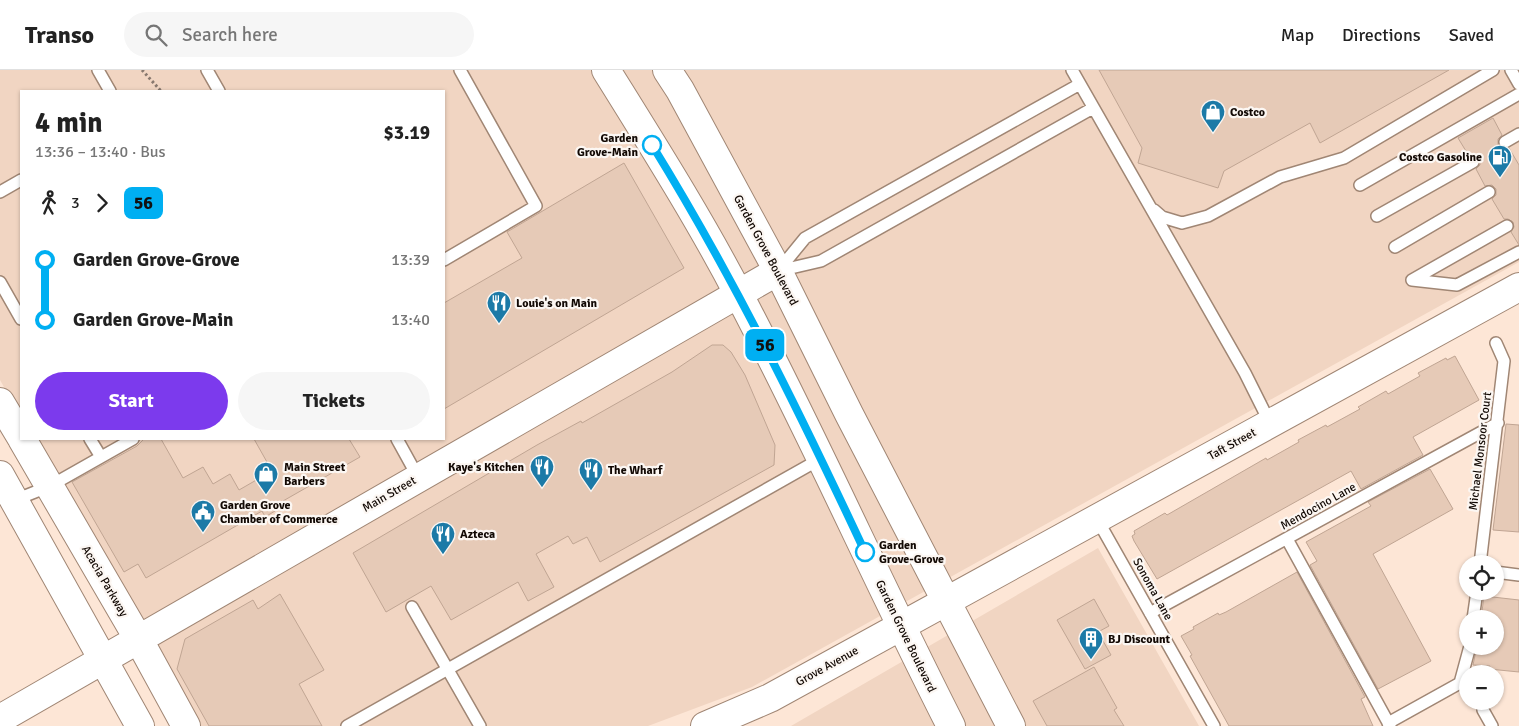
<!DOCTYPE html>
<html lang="en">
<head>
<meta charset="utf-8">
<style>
	:root { --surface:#fff; --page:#f6f6f6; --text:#222; --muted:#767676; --line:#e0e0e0; --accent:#7c3aed }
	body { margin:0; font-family:Signika,sans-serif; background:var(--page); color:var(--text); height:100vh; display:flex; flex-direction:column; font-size:19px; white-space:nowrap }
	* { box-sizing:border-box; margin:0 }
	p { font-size:16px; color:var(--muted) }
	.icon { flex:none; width:28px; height:28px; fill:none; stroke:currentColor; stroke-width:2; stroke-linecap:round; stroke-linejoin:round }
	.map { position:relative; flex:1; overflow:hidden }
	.sheet { position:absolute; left:20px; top:20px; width:425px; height:350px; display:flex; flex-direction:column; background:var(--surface); border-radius:0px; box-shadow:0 1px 4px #0004 }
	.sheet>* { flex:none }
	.badge { padding:0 10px; border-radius:8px; font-size:18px; line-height:32px }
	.buttons { position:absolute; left:1459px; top:485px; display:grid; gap:10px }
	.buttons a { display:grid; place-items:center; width:45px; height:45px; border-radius:50%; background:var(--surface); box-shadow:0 1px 4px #0004; font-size:25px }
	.map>.badge { position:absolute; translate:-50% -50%; box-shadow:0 0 0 2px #fff }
	.legs { display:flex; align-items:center; gap:8px; height:55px; padding:0 15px; font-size:16px }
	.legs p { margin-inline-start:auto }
	.headline { display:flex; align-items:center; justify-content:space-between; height:85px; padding:0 15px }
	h1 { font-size:28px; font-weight:800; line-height:38px }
	.button { display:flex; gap:10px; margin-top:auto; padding:10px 15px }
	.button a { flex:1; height:58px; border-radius:30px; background:var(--accent); color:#fff; font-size:20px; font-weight:800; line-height:58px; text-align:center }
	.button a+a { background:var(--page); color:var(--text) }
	ul { padding:0 15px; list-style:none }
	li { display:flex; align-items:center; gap:18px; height:60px; font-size:19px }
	li i { display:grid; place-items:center; width:8px; height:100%; margin:0 6px; background:currentColor }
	li i::after { content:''; width:12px; height:12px; margin:-6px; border:4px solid; border-radius:50%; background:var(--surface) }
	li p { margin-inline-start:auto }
	li:first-child i { background:linear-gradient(#0000 50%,currentColor 0) }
	li:last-child i { background:linear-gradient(currentColor 50%,#0000 0) }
	header { display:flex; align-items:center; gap:30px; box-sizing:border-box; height:70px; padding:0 25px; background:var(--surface); border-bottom:1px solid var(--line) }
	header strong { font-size:24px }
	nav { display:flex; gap:28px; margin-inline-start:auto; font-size:18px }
	.search { width:350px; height:45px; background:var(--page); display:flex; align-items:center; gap:12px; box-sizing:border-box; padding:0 18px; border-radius:28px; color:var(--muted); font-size:19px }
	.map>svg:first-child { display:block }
</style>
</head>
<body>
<header>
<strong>Transo</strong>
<div class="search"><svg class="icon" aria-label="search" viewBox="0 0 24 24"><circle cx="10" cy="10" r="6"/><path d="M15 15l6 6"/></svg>Search here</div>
<nav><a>Map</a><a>Directions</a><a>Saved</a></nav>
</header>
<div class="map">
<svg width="1519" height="656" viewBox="0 0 1519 656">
	<rect width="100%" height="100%" fill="#fde6d6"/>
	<path fill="#f1d5c2" d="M 0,0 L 1519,0 L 1519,192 L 752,617 L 648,656 L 196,656 L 34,369 L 444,369 L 444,21 L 21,21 L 21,347 L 0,310 Z
		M 1098,478 L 1199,656 L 791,656 Z"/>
	<path fill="#e6cab7" stroke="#c0a593" d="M 1099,0 L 1449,0 L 1320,73 L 1310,53 L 1224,101 L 1218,118 L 1138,93 L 1142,78 Z
		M 1493,48 L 1502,65 L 1498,69 L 1498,75 L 1504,79 L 1509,78 L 1519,95 L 1519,175 L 1511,162 L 1514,157 L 1513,152 L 1508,149 L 1504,149 L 1492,129 L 1496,125 L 1496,119 L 1492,115 L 1485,116 L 1476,99 L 1480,95 L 1480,89 L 1476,85 L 1469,86 L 1458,68 Z
		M 624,93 L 684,198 L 444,339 L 444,233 L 522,188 L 507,162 Z
		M 712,275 L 723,275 L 731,282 L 745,305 L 775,375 L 774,395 L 600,492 L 587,467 L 573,474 L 568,466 L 536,484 L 554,517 L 528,531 L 518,512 L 451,550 L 431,516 L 386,542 L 353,483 L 537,375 L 581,351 L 582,353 L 672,302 Z
		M 1455,286 L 1479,330 L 1413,367 L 1423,385 L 1361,419 L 1351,401 L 1157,509 L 1134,471 L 1132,466 L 1135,464 L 1134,461 L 1165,443 L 1167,445 L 1266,388 L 1267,390 L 1299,372 L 1298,370 L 1326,355 L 1327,357 L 1360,339 L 1358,337 L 1386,321 L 1388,324 L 1420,306 L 1418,303 L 1446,288 L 1447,290 Z
		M 1506,354 L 1519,355 L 1519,462 L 1493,460 Z
		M 144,369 L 161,369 L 183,408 L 203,397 L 213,414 L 230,404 L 239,420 L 272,401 L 254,369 L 349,369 L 360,387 L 283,431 L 285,435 L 265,447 L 262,441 L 146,508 L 138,494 L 124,502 L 72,412 L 137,376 Z
		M 1430,399 L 1453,439 L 1373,484 L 1431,591 L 1378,619 L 1310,495 L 1317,491 L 1306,472 L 1371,436 L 1368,432 Z
		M 1297,502 L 1365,627 L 1361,629 L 1373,656 L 1229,656 L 1190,586 L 1192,585 L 1181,566 L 1194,559 L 1193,557 L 1218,543 L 1219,545 L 1226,542 Z
		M 280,524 L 324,600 L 299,614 L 322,656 L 209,656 L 177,599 L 185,569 L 253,530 L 258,539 Z
		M 1484,526 L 1519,530 L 1519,602 L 1489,599 L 1490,596 L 1473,595 L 1477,576 L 1495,576 L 1495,549 L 1481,549 Z
		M 1094,529 L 1109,556 L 1098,562 L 1111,585 L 1085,599 L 1057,550 Z
		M 1094,597 L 1117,638 L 1114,640 L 1124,656 L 1047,656 L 1033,631 Z"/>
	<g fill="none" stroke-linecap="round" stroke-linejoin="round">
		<defs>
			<path id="service" d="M 98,0 L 110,21
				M 207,0 L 219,21
				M 1072,0 L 1245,303 L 1270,353
				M 1511,0 L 1519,14
				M 1505,72 L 1519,64
				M 1360,115 L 1519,24
				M 0,122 L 21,110
				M 1154,140 L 1162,147 L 1182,153 L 1208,146 L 1280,107 L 1344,88 L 1493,0
				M 1377,146 L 1473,92
				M 1395,177 L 1489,122
				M 444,190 L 536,136 L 460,0
				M 778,201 L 805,168 L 1080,14
				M 778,201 L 821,191 L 1093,38
				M 1412,210 L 1457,215 L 1519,182
				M 1412,210 L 1507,156
				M 0,212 L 21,249
				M 90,369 L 101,387
				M 397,369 L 418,407
				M 15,430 L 50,416 L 133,369
				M 1097,449 L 1214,656
				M 1287,469 L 1390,656
				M 1480,494 L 1504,291 L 1496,273
				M 1495,502 L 1519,505
				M 412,537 L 480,656
				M 1150,543 L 1498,353
				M 1473,549 L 1477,521
				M 1483,640 L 1492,656
				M 1388,653 L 1460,613 L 1470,576
				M 347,656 L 822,388"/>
			<path id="tertiary" d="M 0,332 L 21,367
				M 22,369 L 139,570 L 186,656
				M 0,405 L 140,656
				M 0,649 L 778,201
				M 705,656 L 770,628 L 1519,217"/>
			<path id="primary" d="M 606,0 C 652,74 699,148 739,225 C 814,367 878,513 951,656
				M 667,0 L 680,20 L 778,201 L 849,344 L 1011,656"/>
		</defs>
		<use href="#service" stroke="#a08674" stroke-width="14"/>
		<use href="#tertiary" stroke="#a08674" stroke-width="30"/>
		<use href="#primary" stroke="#a08674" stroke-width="30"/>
		<path stroke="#88786e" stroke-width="3" stroke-dasharray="2.5 2.5" stroke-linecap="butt" d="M 142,0 L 161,21"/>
		<use href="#service" stroke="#fff" stroke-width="11"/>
		<use href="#tertiary" stroke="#fff" stroke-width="28"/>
		<use href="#primary" stroke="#fff" stroke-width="28"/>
	</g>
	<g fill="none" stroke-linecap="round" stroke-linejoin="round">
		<defs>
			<path id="line-1" d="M 652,75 C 733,206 800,343 865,482"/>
		</defs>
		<use href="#line-1" stroke="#fff" stroke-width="11"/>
		<use href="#line-1" stroke="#00aff2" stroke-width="8"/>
	</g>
	<defs>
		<symbol id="shop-pin" viewBox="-11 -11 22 30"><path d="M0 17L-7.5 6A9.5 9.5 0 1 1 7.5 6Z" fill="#1c7aa7" stroke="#fcf7f3"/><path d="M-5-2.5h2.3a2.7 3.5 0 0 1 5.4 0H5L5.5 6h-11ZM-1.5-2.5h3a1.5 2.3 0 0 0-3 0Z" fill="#fff"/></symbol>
		<symbol id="fuel-pin" viewBox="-11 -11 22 30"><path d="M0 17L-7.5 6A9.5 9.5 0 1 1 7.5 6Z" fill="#1c7aa7" stroke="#fcf7f3"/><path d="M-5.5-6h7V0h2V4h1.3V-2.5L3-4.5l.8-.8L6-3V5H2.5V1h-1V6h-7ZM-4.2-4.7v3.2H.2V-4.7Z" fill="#fff"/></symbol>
		<symbol id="restaurant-pin" viewBox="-11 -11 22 30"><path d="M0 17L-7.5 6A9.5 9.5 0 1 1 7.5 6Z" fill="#1c7aa7" stroke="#fcf7f3"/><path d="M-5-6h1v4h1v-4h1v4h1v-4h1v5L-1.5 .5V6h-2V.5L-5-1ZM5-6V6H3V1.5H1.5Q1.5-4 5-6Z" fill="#fff"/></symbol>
		<symbol id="civic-pin" viewBox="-11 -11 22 30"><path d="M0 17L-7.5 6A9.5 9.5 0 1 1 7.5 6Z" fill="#1c7aa7" stroke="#fcf7f3"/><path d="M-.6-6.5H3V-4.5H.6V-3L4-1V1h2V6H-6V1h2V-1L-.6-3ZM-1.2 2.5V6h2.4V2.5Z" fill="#fff"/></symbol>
		<symbol id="building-pin" viewBox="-11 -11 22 30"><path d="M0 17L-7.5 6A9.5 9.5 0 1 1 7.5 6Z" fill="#1c7aa7" stroke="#fcf7f3"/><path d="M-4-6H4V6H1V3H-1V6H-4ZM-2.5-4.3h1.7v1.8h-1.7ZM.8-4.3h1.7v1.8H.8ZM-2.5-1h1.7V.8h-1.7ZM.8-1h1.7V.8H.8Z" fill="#fff"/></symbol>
	</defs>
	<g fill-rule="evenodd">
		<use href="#shop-pin" x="1199" y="28" width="28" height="38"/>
		<use href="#fuel-pin" x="1486" y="73" width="28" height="38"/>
		<use href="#restaurant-pin" x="485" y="219" width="28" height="38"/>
		<use href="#restaurant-pin" x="528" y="383" width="28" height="38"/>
		<use href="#restaurant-pin" x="577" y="386" width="28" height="38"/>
		<use href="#shop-pin" x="252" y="390" width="28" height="38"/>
		<use href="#civic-pin" x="189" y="428" width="28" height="38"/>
		<use href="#restaurant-pin" x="429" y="450" width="28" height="38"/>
		<use href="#building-pin" x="1077" y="555" width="28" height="38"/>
	</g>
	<g fill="#fff" stroke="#00aff2" stroke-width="2.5">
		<circle cx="652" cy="75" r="9"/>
		<circle cx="865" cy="482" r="9"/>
	</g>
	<g text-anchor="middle" stroke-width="4.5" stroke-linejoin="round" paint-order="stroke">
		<g font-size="12" font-weight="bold" fill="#120904" stroke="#fcf7f3" text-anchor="start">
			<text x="1230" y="46">Costco</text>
			<text x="1482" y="91" text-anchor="end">Costco Gasoline</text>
			<text x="516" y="237">Louie's on Main</text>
			<text x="284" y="401">Main Street<tspan x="284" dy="14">Barbers</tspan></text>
			<text x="524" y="401" text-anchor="end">Kaye's Kitchen</text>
			<text x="608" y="404">The Wharf</text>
			<text x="220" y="439">Garden Grove<tspan x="220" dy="14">Chamber of Commerce</tspan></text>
			<text x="460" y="468">Azteca</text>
			<text x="1108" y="573">BJ Discount</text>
		</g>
		<g font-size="12" font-weight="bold" fill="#120904" stroke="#fcf7f3" text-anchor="end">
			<text x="638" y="72">Garden<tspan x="638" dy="14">Grove-Main</tspan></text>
			<text x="879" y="479" text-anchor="start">Garden<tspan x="879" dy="14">Grove-Grove</tspan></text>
		</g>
		<g font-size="12" fill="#120904" stroke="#fcf7f3">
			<text transform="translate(766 180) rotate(62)" y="4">Garden Grove Boulevard</text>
			<text transform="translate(1232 374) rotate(-29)" y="4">Taft Street</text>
			<text transform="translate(1480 381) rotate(-83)" y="4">Michael Monsoor Court</text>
			<text transform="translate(389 424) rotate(-30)" y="4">Main Street</text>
			<text transform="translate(1318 436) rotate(-29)" y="4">Mendocino Lane</text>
			<text transform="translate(105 511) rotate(60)" y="4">Acacia Parkway</text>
			<text transform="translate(1153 519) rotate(61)" y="4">Sonoma Lane</text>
			<text transform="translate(906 566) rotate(64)" y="4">Garden Grove Boulevard</text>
			<text transform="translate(827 596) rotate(-29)" y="4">Grove Avenue</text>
		</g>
	</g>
</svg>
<div class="buttons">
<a><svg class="icon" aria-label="locate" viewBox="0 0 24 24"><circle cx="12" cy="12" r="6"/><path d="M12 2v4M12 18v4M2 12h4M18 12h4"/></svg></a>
<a>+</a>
<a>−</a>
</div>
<b class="badge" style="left:765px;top:275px;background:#00aff2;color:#111">56</b>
<section class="sheet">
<div class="headline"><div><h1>4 min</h1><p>13:36 – 13:40 · Bus</p></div><b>$3.19</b></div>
<div class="legs"><svg class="icon" aria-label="walk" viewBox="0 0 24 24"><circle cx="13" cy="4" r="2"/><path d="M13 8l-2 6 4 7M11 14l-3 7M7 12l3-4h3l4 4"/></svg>3<svg class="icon" aria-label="forward" viewBox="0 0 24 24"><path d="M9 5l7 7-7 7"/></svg><b class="badge" style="background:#00aff2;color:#111">56</b></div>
<ul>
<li><i style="color:#00aff2"></i><b>Garden Grove-Grove</b><p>13:39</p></li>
<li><i style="color:#00aff2"></i><b>Garden Grove-Main</b><p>13:40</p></li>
</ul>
<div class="button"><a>Start</a><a>Tickets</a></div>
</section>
</div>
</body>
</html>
